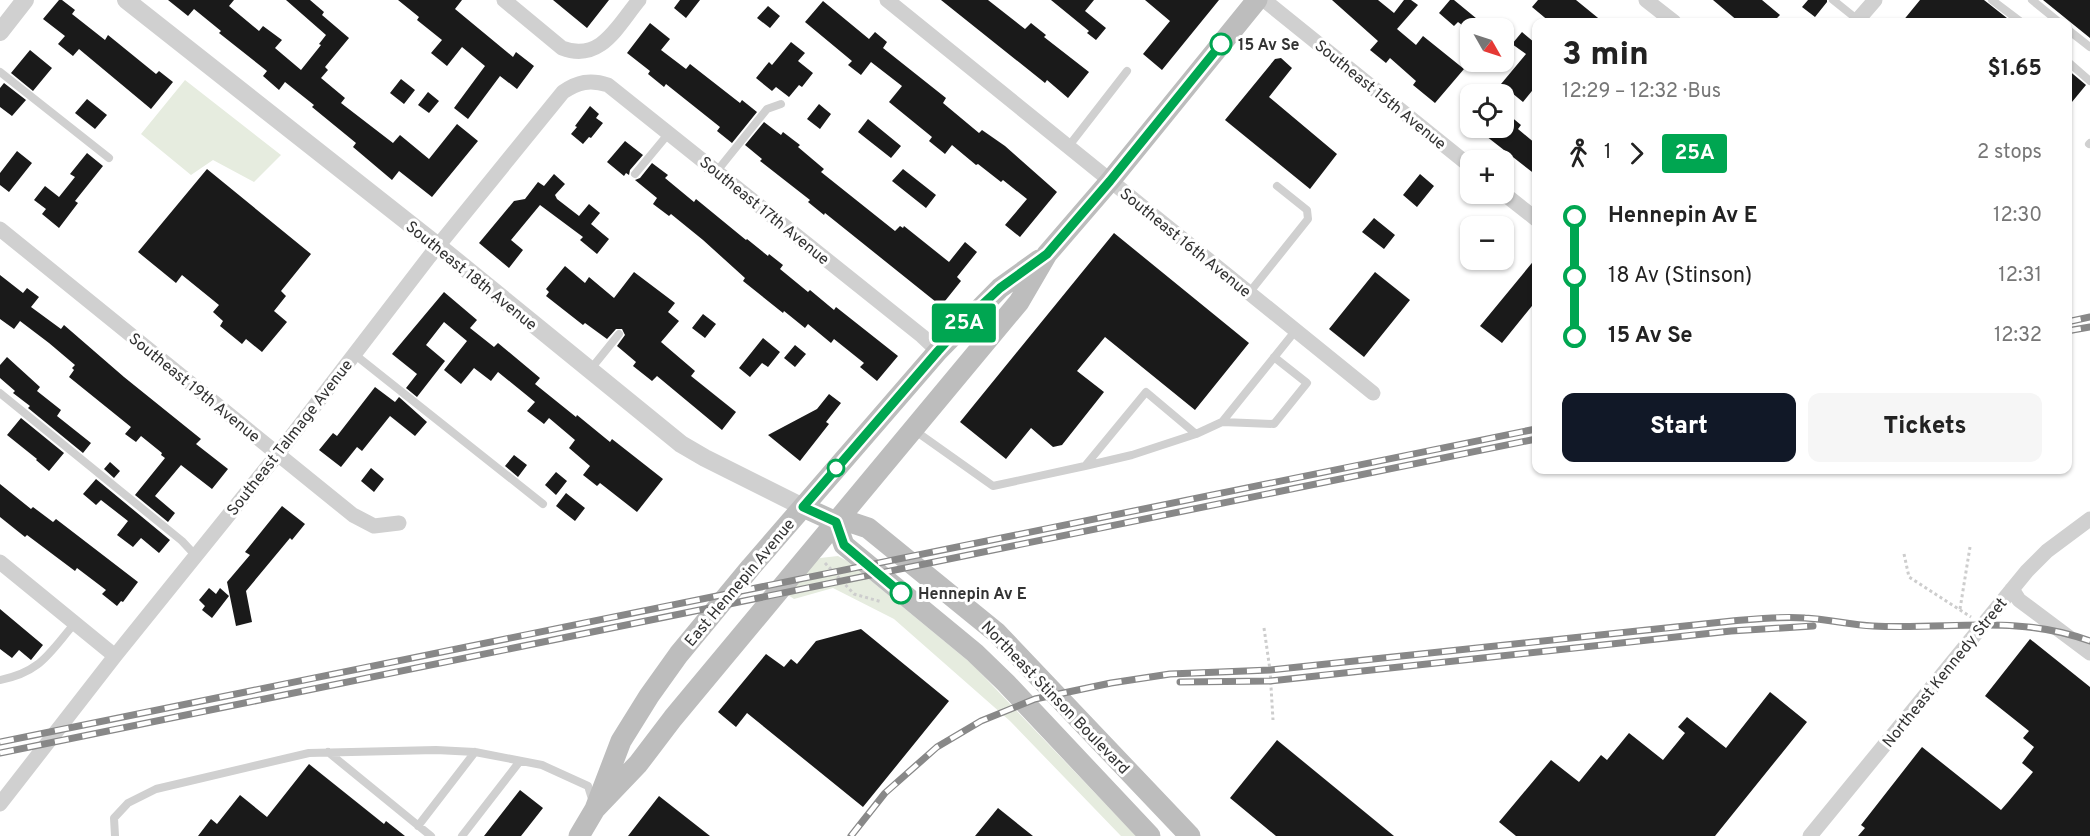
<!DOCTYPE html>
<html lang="en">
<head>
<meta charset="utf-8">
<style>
	:root { --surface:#fff; --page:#f6f6f6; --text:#222; --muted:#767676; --accent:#111827 }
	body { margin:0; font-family:Overpass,sans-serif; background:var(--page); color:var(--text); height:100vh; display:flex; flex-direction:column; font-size:22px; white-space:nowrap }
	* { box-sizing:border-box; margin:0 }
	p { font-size:20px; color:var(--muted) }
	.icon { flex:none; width:33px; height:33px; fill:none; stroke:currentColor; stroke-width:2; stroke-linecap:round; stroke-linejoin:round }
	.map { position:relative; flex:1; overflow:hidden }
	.side { position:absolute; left:1532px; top:18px; width:540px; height:456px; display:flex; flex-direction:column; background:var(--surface); border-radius:12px; box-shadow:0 2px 4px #0004 }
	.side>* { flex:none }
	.badge { padding:0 12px; border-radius:4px; font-size:21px; line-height:39px }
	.needle { width:39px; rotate:129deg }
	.controls { position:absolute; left:1460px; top:18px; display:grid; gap:12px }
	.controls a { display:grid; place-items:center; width:54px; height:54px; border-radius:12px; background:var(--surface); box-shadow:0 2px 4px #0004; font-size:30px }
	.map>.badge { position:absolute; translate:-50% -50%; box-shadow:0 0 0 3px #fff }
	.legs { display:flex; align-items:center; gap:9px; height:66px; padding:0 30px; font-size:20px }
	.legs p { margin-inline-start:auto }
	.summary { display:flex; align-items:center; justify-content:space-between; height:102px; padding:0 30px }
	h1 { font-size:33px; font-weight:800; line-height:45px }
	.cta { display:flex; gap:12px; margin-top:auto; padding:12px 30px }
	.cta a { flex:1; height:69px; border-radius:12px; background:var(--accent); color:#fff; font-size:24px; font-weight:800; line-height:69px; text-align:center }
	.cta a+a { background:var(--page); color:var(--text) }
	ul { padding:0 30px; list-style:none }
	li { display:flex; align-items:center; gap:21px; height:60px; font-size:22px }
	li i { display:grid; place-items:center; width:9px; height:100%; margin:0 8px; background:currentColor }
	li i::after { content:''; width:15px; height:15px; margin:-8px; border:4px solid; border-radius:50%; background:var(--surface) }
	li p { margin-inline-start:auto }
	li:first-child i { background:linear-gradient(#0000 50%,currentColor 0) }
	li:last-child i { background:linear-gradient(currentColor 50%,#0000 0) }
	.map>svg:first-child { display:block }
</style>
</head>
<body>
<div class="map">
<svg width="2090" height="836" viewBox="0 0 2090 836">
	<rect width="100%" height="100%" fill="#fff"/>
	<path fill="#e6ecdf" d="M 185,80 L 281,155 L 254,182 L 213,160 L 191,175 L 141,134 Z
		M 838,556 L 847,561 L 972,664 L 1136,836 L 1121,836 L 1010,721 L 894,619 L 833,588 L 794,599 L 788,595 L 812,565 L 820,558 Z"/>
	<path fill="#1a1a1a" d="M 59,0 L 62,0 L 75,10 L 72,14 L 105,40 L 108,35 L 156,74 L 159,71 L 173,82 L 151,109 L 79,49 L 73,56 L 58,44 L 65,36 L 43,19 Z
		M 168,0 L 234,0 L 229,6 L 259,31 L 263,26 L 282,40 L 275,48 L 301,70 L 321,45 L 319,44 L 326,35 L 286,0 L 310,0 L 324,12 L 322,15 L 349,38 L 325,67 L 328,70 L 321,78 L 345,98 L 341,103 L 393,143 L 400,135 L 429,159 L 457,124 L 478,141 L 432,197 L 399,171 L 392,180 L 353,147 L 356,143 L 312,107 L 314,105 L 285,82 L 279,90 L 263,76 L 267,71 L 219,33 L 221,31 L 194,9 L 188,16 Z
		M 398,0 L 462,0 L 455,9 L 513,57 L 516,52 L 534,66 L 517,89 L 500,76 L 468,119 L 454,108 L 485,66 L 462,47 L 447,66 L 431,53 L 442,40 L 417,20 L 419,17 Z
		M 553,0 L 609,0 L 587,28 Z
		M 680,0 L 700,0 L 686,18 L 674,8 Z
		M 941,0 L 988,0 L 1025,29 L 1031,23 L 1046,35 L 1044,37 L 1089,72 L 1068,98 L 1047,80 L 1045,83 Z
		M 1051,0 L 1094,0 L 1085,11 L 1106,28 L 1096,40 L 1087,33 L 1089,31 Z
		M 1145,0 L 1219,0 L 1162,70 L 1143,54 L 1170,21 Z
		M 1332,0 L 1378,0 L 1394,13 L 1404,0 L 1411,0 L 1418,5 L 1397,29 L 1416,45 L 1423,36 L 1464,69 L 1435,103 L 1413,85 L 1416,81 L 1390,58 L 1386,63 L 1370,50 L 1378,41 Z
		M 1450,0 L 1454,0 L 1488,28 L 1466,28 L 1458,22 L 1454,26 L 1439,13 Z
		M 1538,0 L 1576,0 L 1603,22 L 1550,22 L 1532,7 Z
		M 1713,0 L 1762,0 L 1780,15 L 1773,22 L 1739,22 Z
		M 1808,0 L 1827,0 L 1827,2 L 1815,17 L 1802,7 Z
		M 1920,0 L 1984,0 L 2012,22 L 1902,22 Z
		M 2043,0 L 2090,0 L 2090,38 Z
		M 823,1 L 869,39 L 875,32 L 887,42 L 883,48 L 946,98 L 943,103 L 979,133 L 982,130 L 1005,146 L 1057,192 L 1020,237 L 1005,225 L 1027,199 L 1003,180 L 1001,182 L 978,164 L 976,165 L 952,145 L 945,154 L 929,141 L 932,137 L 889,102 L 902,86 L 871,62 L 861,75 L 848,65 L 852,61 L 805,22 Z
		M 768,6 L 780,16 L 770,28 L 757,18 Z
		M 650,23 L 670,39 L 661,50 L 686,69 L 690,64 L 740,103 L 742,100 L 757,112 L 732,143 L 717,131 L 720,127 L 666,84 L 664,87 L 648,74 L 650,71 L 627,53 Z
		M 1522,32 L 1535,43 L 1536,42 L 1536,86 L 1523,102 L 1501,84 L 1526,54 L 1512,44 Z
		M 791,42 L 805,53 L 798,61 L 813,73 L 802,87 L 799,85 L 789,97 L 776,87 L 772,91 L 756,78 L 769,62 L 772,65 Z
		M 30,50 L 52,68 L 33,91 L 11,73 Z
		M 1281,58 L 1292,68 L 1269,97 L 1337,154 L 1310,189 L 1225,120 L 1275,59 Z
		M 2067,69 L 2086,85 L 2067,108 Z
		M 401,79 L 415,90 L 404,104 L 390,93 Z
		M 4,83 L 26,100 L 12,116 L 0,107 L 0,88 Z
		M 428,92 L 439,101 L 429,113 L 418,105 Z
		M 87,99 L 107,115 L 95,129 L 75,113 Z
		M 819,104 L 831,114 L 820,129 L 807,119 Z
		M 590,106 L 599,114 L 596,118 L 603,123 L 591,138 L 589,137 L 583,144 L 571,134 L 577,127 L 575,126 Z
		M 1503,110 L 1521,125 L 1518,129 L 1536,144 L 1536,175 L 1486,136 L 1494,128 L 1503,128 Z
		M 868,119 L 901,146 L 891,158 L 858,132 Z
		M 764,122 L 781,135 L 783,132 L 800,145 L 798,147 L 824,169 L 821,172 L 895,231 L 900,226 L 903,228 L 904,226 L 949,262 L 965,242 L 977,252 L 957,277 L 961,281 L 941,306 L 825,213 L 824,215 L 808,202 L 810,200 L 760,161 L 762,159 L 745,145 Z
		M 625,141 L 643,155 L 630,170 L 629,175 L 626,173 L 624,176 L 607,162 Z
		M 17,151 L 32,163 L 9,192 L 0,185 L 0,173 Z
		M 87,153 L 103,166 L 75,201 L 78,203 L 59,228 L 42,214 L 46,209 L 34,200 L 45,186 L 59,197 L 75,177 L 70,174 Z
		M 652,163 L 668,175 L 665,178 L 694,202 L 696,199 L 746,240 L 747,239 L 768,256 L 769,254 L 783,265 L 780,269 L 808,292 L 810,290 L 834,310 L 836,307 L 898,356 L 877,381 L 860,367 L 864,363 L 834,339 L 831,343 L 808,324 L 805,328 L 784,311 L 783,313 L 743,281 L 745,278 L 703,240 L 671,214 L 669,216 L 653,204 L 657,198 L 635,180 L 640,178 Z
		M 207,169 L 311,254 L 281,291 L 286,296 L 274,311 L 287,322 L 262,352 L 246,339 L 242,344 L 220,326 L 223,321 L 213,312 L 219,305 L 182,275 L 176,283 L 138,252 Z
		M 903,169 L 936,195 L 926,208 L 892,181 Z
		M 554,174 L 565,184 L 555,195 L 557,199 L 579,216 L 589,204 L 600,213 L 591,224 L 609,239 L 597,254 L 580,240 L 583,237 L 540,205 L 511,240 L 523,250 L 509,268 L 479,243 L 514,201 L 525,199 L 538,182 L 544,186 Z
		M 1420,174 L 1434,186 L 1417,207 L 1403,195 Z
		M 1374,218 L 1395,235 L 1384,249 L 1362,232 Z
		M 1114,233 L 1249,343 L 1195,410 L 1105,337 L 1077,371 L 1104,392 L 1062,445 L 1053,447 L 1031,428 L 1006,459 L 960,422 Z
		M 1536,258 L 1536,301 L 1502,343 L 1480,326 Z
		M 565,266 L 585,283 L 589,277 L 614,298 L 634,272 L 675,303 L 668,312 L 679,321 L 661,342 L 695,371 L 691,376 L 736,412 L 722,430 L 657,376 L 652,381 L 633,366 L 636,362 L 617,346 L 625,335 L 622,329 L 616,329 L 607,339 L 585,323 L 583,325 L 546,296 L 549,292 L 546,289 Z
		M 1375,272 L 1410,300 L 1364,357 L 1329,329 Z
		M 0,275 L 23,293 L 27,288 L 39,297 L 31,307 L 61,329 L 64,325 L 124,377 L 201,439 L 196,444 L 228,469 L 212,489 L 181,465 L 155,496 L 175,513 L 168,522 L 135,495 L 165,458 L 161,455 L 162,453 L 141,436 L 136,442 L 125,434 L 131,427 L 69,377 L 74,370 L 72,368 L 75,365 L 49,343 L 20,321 L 14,329 L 0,319 Z
		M 444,292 L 477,320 L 470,328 L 494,347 L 498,343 L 540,378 L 535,384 L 576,417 L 577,415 L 610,442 L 612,439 L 663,479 L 637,512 L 600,483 L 597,486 L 583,475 L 590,466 L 569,448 L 575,440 L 549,418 L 544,424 L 527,411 L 535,402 L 498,372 L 491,381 L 474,368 L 461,384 L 444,370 L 467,341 L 444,322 L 426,345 L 445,361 L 417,397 L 406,388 L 417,374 L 392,354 Z
		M 703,314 L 716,324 L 705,338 L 692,328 Z
		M 763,338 L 780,352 L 768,367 L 762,363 L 750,377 L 739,368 Z
		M 795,345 L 806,354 L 795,367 L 784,358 Z
		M 7,357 L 40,387 L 37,391 L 61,410 L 57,416 L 91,443 L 83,453 L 28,408 L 30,406 L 13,393 L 15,391 L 0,378 L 0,365 Z
		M 375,387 L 395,402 L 399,397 L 427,422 L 415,436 L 390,416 L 362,451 L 357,447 L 341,467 L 319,450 L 333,433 L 337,436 Z
		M 829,394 L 841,403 L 826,422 L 829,424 L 800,461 L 768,435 L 817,409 Z
		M 21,418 L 64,453 L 49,471 L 36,460 L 37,459 L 7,435 Z
		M 514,455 L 527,465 L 518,477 L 505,466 Z
		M 110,462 L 120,471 L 114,478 L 104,469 Z
		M 371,468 L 384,479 L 374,492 L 361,481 Z
		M 556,472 L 567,481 L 556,495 L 545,485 Z
		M 96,479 L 170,540 L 159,553 L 141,538 L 133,547 L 117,535 L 128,521 L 101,500 L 96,505 L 83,494 Z
		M 0,484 L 31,509 L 33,507 L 53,522 L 56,519 L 138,582 L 123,602 L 121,601 L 117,606 L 102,594 L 106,590 L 77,568 L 75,571 L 27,535 L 25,537 L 0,517 Z
		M 566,493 L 585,508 L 575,521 L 556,506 Z
		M 282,506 L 305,524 L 292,540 L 290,538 L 246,591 L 252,622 L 236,626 L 227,582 L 250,555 L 245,552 Z
		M 209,588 L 216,594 L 220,588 L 229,596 L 212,618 L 202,610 L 205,606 L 199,600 Z
		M 0,609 L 43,645 L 31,660 L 19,650 L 12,658 L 0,649 Z
		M 861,629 L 949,701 L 863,807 L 747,713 L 736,727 L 718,712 L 766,654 L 784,667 L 791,659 L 797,664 L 816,641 Z
		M 2030,639 L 2090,687 L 2090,836 L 1858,836 L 1865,828 L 1861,825 L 1922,747 L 2001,810 L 2008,802 L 2033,772 L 2022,763 L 2034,747 L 2023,738 L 2029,731 L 1985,696 Z
		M 1770,692 L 1807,722 L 1715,836 L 1516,836 L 1499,822 L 1551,760 L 1579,782 L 1601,755 L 1607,760 L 1629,733 L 1663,760 L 1685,733 L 1678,727 L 1687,717 L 1726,748 Z
		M 1277,740 L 1394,836 L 1276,836 L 1230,798 Z
		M 309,764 L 384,824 L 386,821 L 405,836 L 198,836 L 211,819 L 217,824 L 240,795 L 267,817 Z
		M 520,790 L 543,808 L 521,836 L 484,836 Z
		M 659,796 L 710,836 L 628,836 Z
		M 998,808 L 1033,836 L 975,836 Z"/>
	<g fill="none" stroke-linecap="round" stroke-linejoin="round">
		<path stroke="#cdcdcd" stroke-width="3" stroke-dasharray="3 3" stroke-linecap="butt" d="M 1904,554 L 1909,577 L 1971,617
			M 825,563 L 854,594 L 882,602
			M 1960,609 L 1970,547
			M 1264,628 L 1270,670 L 1273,720"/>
		<path stroke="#d0d0d0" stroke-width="8" d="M 1833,0 L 1858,20
			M 1992,0 L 2021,22
			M 2032,0 L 2059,22
			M 2067,29 L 2090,47
			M 2067,61 L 2090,81
			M 0,72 L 109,158
			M 2089,144 L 2090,143
			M 1068,147 L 1127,71
			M 717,171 L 767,109 L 781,104
			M 635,174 L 669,133
			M 1249,293 L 1308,219 L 1307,210 L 1277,186
			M 354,354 L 543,504
			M 590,370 L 619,334
			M 0,393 L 182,541 L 195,555
			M 1222,422 L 1274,424 L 1307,383 L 1274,357
			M 914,430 L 993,486 L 1085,466 L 1146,392 L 1196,434 L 1222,422 L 1296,330
			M 1085,466 L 1132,455 L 1196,434
			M 0,680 C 41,672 49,653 75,623
			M 328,752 L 431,836
			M 418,826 L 475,752
			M 115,836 L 114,818 L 128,803 L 156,789 L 309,753 L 436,750 L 475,752 L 542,765 L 588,786 L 593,802
			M 462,836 L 520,761"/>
		<path stroke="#d0d0d0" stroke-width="15" d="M 504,0 L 562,48 C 601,63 618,25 639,0
			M 887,0 L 1373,393
			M 1264,0 L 1470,166
			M 1646,0 L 1674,22
			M 1856,22 L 1875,0
			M 1503,193 L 1536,219
			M 0,229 L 353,515 L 374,526 L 399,523
			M 0,562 L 115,656
			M 2012,589 L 2019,600 L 2090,653
			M 0,804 L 115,656 L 277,455 L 429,257 L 563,92 C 578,82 590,79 608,85 L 922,336 L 938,351
			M 1810,836 L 2027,571 L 2047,551 L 2090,519"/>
		<path stroke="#d0d0d0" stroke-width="18" d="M 126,0 L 438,246 L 681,444 L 705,458 L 803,507
			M 0,32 L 25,0"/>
		<path stroke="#bdbdbd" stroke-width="21" d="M 803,507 L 836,522 L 850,522 L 868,528 L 997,633 L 1190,836
			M 836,522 L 844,545 L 975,653 L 1006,683 L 1150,836
			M 595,809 L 638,764 L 673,718 L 1019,302 L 1047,254 L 1110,181 L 1257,0
			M 579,836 L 595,809 L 621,741 L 649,696 L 679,654 L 751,567 L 938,351 L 1000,288 L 1039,260"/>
		<defs>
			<path id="rail" d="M 2067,322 L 2090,317
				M 2067,331 L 2090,327
				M 1180,682 L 1270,681 L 1731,631 L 1813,626
				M 0,742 L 1536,429
				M 0,753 L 1536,439
				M 851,836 L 885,793 L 937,747 L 981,721 L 1035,699 L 1111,683 L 1170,674 L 1270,670 L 1732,621 C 1756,619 1781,616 1805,618 C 1828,619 1850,625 1873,626 C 1949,630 2016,614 2090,641"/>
		</defs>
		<use href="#rail" stroke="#888" stroke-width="7"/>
		<use href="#rail" stroke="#fff" stroke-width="4.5" stroke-dasharray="14" stroke-linecap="butt"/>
	</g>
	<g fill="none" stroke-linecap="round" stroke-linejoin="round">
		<defs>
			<path id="line-1" d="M 901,593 L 844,545 L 836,522 L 803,507 L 938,351 L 969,317 L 1000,288 L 1047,254 L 1110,181 L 1221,44"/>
		</defs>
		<use href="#line-1" stroke="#fff" stroke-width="14"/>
		<use href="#line-1" stroke="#00a651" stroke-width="9"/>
	</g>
	<g fill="#fff" stroke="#00a651" stroke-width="3">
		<circle cx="1221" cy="44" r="10"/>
		<circle cx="836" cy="468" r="8"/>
		<circle cx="901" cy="593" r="10"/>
	</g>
	<g text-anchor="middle" stroke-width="6" stroke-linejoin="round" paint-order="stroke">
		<g font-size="16" font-weight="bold" fill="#333" stroke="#fff" text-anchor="start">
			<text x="1238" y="50">15 Av Se</text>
			<text x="918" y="599">Hennepin Av E</text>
		</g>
		<g font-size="16" fill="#333" stroke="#fff">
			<text transform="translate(1381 94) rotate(39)" y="6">Southeast 15th Avenue</text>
			<text transform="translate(765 210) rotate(39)" y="6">Southeast 17th Avenue</text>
			<text transform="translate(1186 242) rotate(39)" y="6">Southeast 16th Avenue</text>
			<text transform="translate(472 275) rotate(39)" y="6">Southeast 18th Avenue</text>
			<text transform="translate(195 387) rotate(39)" y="6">Southeast 19th Avenue</text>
			<text transform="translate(289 437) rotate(-52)" y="6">Southeast Talmage Avenue</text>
			<text transform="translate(739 582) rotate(-50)" y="6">East Hennepin Avenue</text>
			<text transform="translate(1944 672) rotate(-51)" y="6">Northeast Kennedy Street</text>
			<text transform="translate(1056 697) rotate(46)" y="6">Northeast Stinson Boulevard</text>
		</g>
	</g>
</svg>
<div class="controls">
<a><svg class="needle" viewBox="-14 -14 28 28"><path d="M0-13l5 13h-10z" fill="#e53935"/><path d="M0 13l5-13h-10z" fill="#767676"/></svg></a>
<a><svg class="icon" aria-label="locate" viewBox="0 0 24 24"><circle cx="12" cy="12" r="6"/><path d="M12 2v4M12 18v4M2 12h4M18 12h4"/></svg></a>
<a>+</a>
<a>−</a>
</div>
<b class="badge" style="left:964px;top:323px;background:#00a651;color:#fff">25A</b>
<section class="side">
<div class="summary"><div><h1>3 min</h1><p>12:29 – 12:32 · Bus</p></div><b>$1.65</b></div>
<div class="legs"><svg class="icon" aria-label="walk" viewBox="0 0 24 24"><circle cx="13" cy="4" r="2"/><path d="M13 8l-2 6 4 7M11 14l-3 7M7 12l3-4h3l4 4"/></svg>1<svg class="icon" aria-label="forward" viewBox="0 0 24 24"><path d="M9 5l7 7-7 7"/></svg><b class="badge" style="background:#00a651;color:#fff">25A</b><p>2 stops</p></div>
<ul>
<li><i style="color:#00a651"></i><b>Hennepin Av E</b><p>12:30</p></li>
<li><i style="color:#00a651"></i><span>18 Av (Stinson)</span><p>12:31</p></li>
<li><i style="color:#00a651"></i><b>15 Av Se</b><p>12:32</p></li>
</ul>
<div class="cta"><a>Start</a><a>Tickets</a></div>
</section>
</div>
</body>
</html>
